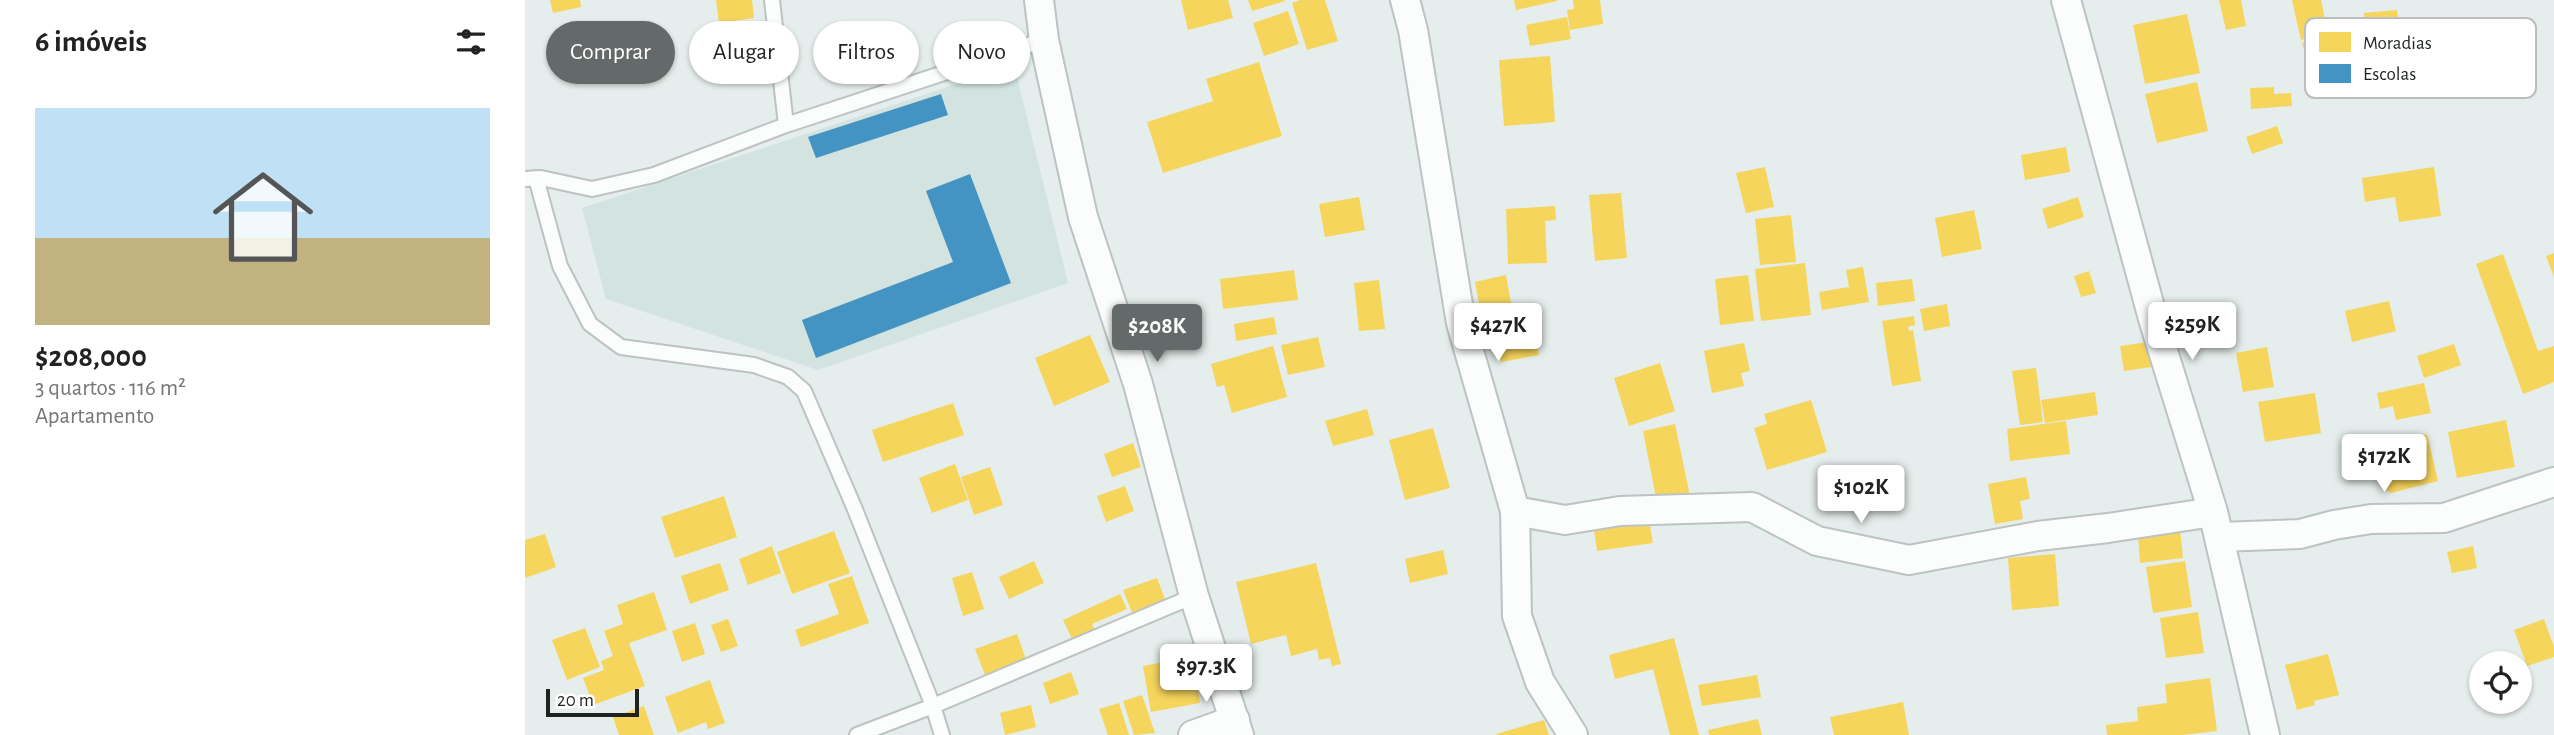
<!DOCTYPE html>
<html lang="pt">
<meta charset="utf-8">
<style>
body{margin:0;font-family:"Alegreya Sans",sans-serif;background:#f6f6f6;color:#222;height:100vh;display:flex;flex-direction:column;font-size:26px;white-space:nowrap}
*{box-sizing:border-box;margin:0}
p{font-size:23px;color:#767676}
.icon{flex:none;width:38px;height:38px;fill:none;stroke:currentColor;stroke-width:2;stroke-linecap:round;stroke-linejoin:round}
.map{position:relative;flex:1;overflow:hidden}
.drawer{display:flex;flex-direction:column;background:#fff;width:525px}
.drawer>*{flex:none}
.banner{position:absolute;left:21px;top:21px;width:665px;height:63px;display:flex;gap:14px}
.tools{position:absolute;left:1944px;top:651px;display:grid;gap:14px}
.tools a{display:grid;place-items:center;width:63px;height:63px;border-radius:50%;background:#fff;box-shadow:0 2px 5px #0004;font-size:35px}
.scale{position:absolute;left:21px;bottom:18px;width:93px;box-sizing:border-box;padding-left:7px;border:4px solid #1e2322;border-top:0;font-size:19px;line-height:24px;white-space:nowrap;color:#1e2322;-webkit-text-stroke:5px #fff;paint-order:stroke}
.price{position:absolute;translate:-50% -60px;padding:0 16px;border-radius:7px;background:#fff;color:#222;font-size:23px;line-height:46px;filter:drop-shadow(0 2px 4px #0008)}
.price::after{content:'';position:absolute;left:50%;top:42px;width:21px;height:16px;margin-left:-10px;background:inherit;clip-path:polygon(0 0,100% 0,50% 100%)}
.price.on{background:#646a69;color:#fff}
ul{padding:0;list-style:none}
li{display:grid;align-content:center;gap:14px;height:371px;padding:0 35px}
li span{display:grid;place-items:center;height:217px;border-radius:0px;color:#555}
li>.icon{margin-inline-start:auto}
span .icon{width:126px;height:126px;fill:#fffc;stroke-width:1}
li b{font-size:30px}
h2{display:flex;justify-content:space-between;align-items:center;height:84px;padding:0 35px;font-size:30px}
.chip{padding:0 24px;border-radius:32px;background:#fff;box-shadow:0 2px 5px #0004;font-size:24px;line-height:63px}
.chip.on{background:#646a69;color:#fff}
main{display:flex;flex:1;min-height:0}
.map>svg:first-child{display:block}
</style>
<main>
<section class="drawer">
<h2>6 imóveis<svg class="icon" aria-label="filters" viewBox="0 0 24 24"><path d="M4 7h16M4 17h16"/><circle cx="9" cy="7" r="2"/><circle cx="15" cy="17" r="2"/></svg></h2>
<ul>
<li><span style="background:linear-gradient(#bfe0f5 60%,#c2b280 0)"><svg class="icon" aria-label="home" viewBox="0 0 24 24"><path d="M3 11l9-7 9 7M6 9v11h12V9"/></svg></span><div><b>$208,000</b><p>3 quartos · 116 m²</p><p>Apartamento</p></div></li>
</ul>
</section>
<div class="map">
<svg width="2029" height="735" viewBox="0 0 2029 735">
<rect width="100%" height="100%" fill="#e5eeec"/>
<path fill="#d2e3e0" d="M489,65L543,283L293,370L81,299L57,208Z"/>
<path fill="#f6d55c" d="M25,0H55L56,7L28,13Z
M191,0H227L229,18L194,23Z
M656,0H703L708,18L663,30Z
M723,0H760V1L727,11Z
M775,0H800L813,41L782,50L767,3Z
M989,0H1032V1L991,10Z
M1048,0H1075L1078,24L1045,30L1042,10L1049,9Z
M1694,0H1716L1721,26L1701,30Z
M1767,0H1796L1803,33L1776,40Z
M1872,10L1877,56L1857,57L1854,29L1841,31L1839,13Z
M763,11L774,44L739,56L728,23Z
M1662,14L1675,73L1620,84L1608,25Z
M1042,17L1046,39L1005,46L1001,25Z
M86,21L98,57L47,75L34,39Z
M1800,37L1805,58L1783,64L1777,43Z
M1025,56L1030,122L979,126L974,60Z
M734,62L757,136L638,173L622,122L688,101L681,79Z
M1672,82L1683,131L1632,143L1620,94Z
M1749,87V94L1766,93L1767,106L1726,109L1725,88Z
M1752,126L1758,143L1727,154L1721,137Z
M1541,147L1545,172L1500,180L1496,155Z
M1240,167L1249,207L1221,213L1211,173Z
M1909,167L1916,216L1874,222L1870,197L1840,202L1837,178Z
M1096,193L1102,258L1070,261L1064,195Z
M834,197L840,230L800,237L794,204Z
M1553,197L1559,217L1523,229L1517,209Z
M1030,206L1031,220L1020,221L1022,263L983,264L981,209Z
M1449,210L1457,249L1417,257L1410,218Z
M1266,215L1271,262L1235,265L1230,219Z
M2029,253V277L2021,256Z
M1978,254L2013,351L2029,346V382L1998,394L1951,264Z
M1280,263L1286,315L1236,321L1230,269Z
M1338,267L1344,302L1297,310L1294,292L1324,287L1321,270Z
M769,270L773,300L698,309L695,279Z
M1564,271L1571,293L1556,297L1549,276Z
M981,275L986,303L955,309L950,282Z
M1223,275L1229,321L1195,325L1190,279Z
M1387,279L1390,301L1353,306L1351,283Z
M854,280L860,329L834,331L829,283Z
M1864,301L1871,331L1827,342L1820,311Z
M1422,304L1425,326L1399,331L1395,309Z
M1389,316L1390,325L1383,327L1384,331L1388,330L1396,381L1367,386L1357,321Z
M749,317L752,334L711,341L709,324Z
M1008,322L1014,355L976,362L969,330Z
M565,335L585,382L529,406L510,358Z
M793,337L800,367L763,375L756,345Z
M1630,341L1633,366L1599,371L1595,346Z
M1219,343L1225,371L1216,373L1219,386L1187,393L1179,351Z
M1929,344L1936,365L1899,378L1892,356Z
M748,346L762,397L707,413L699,385L692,387L686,364Z
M1742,347L1749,387L1718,392L1711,353Z
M1135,363L1150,411L1104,426L1089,378Z
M1511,368L1518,422L1495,425L1487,371Z
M1899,383L1906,413L1871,420L1868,406L1855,409L1852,393Z
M1570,392L1573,415L1520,423L1516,400Z
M1790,393L1796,433L1740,442L1733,402Z
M1286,400L1302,452L1242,470L1229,428L1242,424L1239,414Z
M428,403L439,435L358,462L347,430Z
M842,409L849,435L808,446L800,421Z
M1981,420L1990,467L1932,478L1923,432Z
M1541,421L1545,454L1485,461L1482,429Z
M1150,424L1165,496L1132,503L1118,431Z
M908,428L925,488L880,500L864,440Z
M1902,434L1913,481L1866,493L1857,488L1848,447Z
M608,443L616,467L587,477L579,454Z
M430,464L443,500L407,513L394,478Z
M465,467L478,505L449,515L436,477Z
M1501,477L1505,499L1495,501L1498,519L1470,524L1463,484Z
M600,486L609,511L581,522L572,496Z
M199,496L212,537L150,558L136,517Z
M1123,515L1128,543L1072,551L1068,523Z
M1655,529L1658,558L1615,563L1613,534Z
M309,531L325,573L267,594L252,552Z
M20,534L31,567L0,578V540Z
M247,546L256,573L223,585L214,559Z
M1948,546L1952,568L1927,573L1922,552Z
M918,550L923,574L885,583L880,559Z
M1530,554L1534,606L1487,610L1483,558Z
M509,561L519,583L484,599L474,577Z
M1660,561L1667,607L1628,613L1621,567Z
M195,563L204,590L165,604L156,576Z
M791,563L816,664L807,666L805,658L794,660L792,649L766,656L761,635L726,644L711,582Z
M447,572L459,609L438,616L427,578Z
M327,576L344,623L276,647L270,630L314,614L303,584Z
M632,578L641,602L608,615L598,590Z
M129,592L142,630L104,643L120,686L68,705L58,678L79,670L76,661L88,656L79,631L98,624L92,605Z
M595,594L602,609L567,624L571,633L549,643L538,620Z
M1673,612L1679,653L1641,658L1635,618Z
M203,619L213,646L196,652L186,625Z
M2019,619L2029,647V657L2002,666L1989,630Z
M170,623L180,654L157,662L147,631Z
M60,628L75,667L42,680L27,640Z
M492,634L503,665L462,680L450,649Z
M1149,638L1174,735H1145L1128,669L1090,679L1084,655Z
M1803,654L1814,695L1789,701L1790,705L1772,710L1760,665Z
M667,657L675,703L626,712L618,666Z
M546,672L554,694L525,704L518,683Z
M1232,675L1236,697L1177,706L1173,685Z
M1685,678L1692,731L1658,735H1582L1581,725L1613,721L1612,707L1642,703L1640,684Z
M185,680L200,723L183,729L181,722L153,733L140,697Z
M617,695L630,733L609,735L598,701Z
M1378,702L1384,735H1309L1305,717Z
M594,703L604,735H583L574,709Z
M506,705L511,727L480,735L475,713Z
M119,706L129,735H94L88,717Z
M1233,719L1237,735H1184L1183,730Z
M1019,720L1024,735H972L971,734Z"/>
<path fill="#4393c3" d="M416,94L423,115L291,158L283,137Z
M445,174L486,283L291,358L277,320L428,262L401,191Z"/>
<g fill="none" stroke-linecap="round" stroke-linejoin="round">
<defs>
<path id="lane" d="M247,0L261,125
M11,178L35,266L65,324L96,347L229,365L263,377L279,391L329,507L408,706L417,735
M0,179L16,178L67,189L129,175L261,125L519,40
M332,735L408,706L669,596"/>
<path id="street" d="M514,0L519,40L558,217L613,384L669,596L714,735
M880,0L888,30L936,323L990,511L992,616L1015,682L1048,735
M1541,0L1629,322L1688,512L1740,735
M990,511L1040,520L1095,511L1227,507L1292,541L1384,560L1513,536L1583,528L1688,512
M1694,537L1775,534L1809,525L1846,519L1919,518L2029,482
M668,735L710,720"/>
</defs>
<use href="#lane" stroke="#bcc3c2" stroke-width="18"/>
<use href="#street" stroke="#bcc3c2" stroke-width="32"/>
<use href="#lane" stroke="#fbfcfc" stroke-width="14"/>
<use href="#street" stroke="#fbfcfc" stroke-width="28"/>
</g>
<rect x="1780" y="18" width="231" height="80" rx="10" fill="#fff" stroke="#bcbdbd" stroke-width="2"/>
<rect x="1794" y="32" width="32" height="20" fill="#f6d55c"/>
<rect x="1794" y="64" width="32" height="19" fill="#4393c3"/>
<g font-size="19" fill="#1e2322">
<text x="1838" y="49">Moradias</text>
<text x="1838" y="80">Escolas</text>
</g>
</svg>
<div class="tools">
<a><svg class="icon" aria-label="locate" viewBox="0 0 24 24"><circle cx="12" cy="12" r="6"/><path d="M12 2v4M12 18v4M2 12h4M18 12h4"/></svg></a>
</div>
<div class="scale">20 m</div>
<b class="price" style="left:1667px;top:362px">$259K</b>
<b class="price" style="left:973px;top:363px">$427K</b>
<b class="price on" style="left:632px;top:364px">$208K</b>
<b class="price" style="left:1859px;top:494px">$172K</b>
<b class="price" style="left:1336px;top:525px">$102K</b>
<b class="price" style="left:681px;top:704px">$97.3K</b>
<div class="banner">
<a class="chip on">Comprar</a>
<a class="chip">Alugar</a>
<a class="chip">Filtros</a>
<a class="chip">Novo</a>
</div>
</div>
</main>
